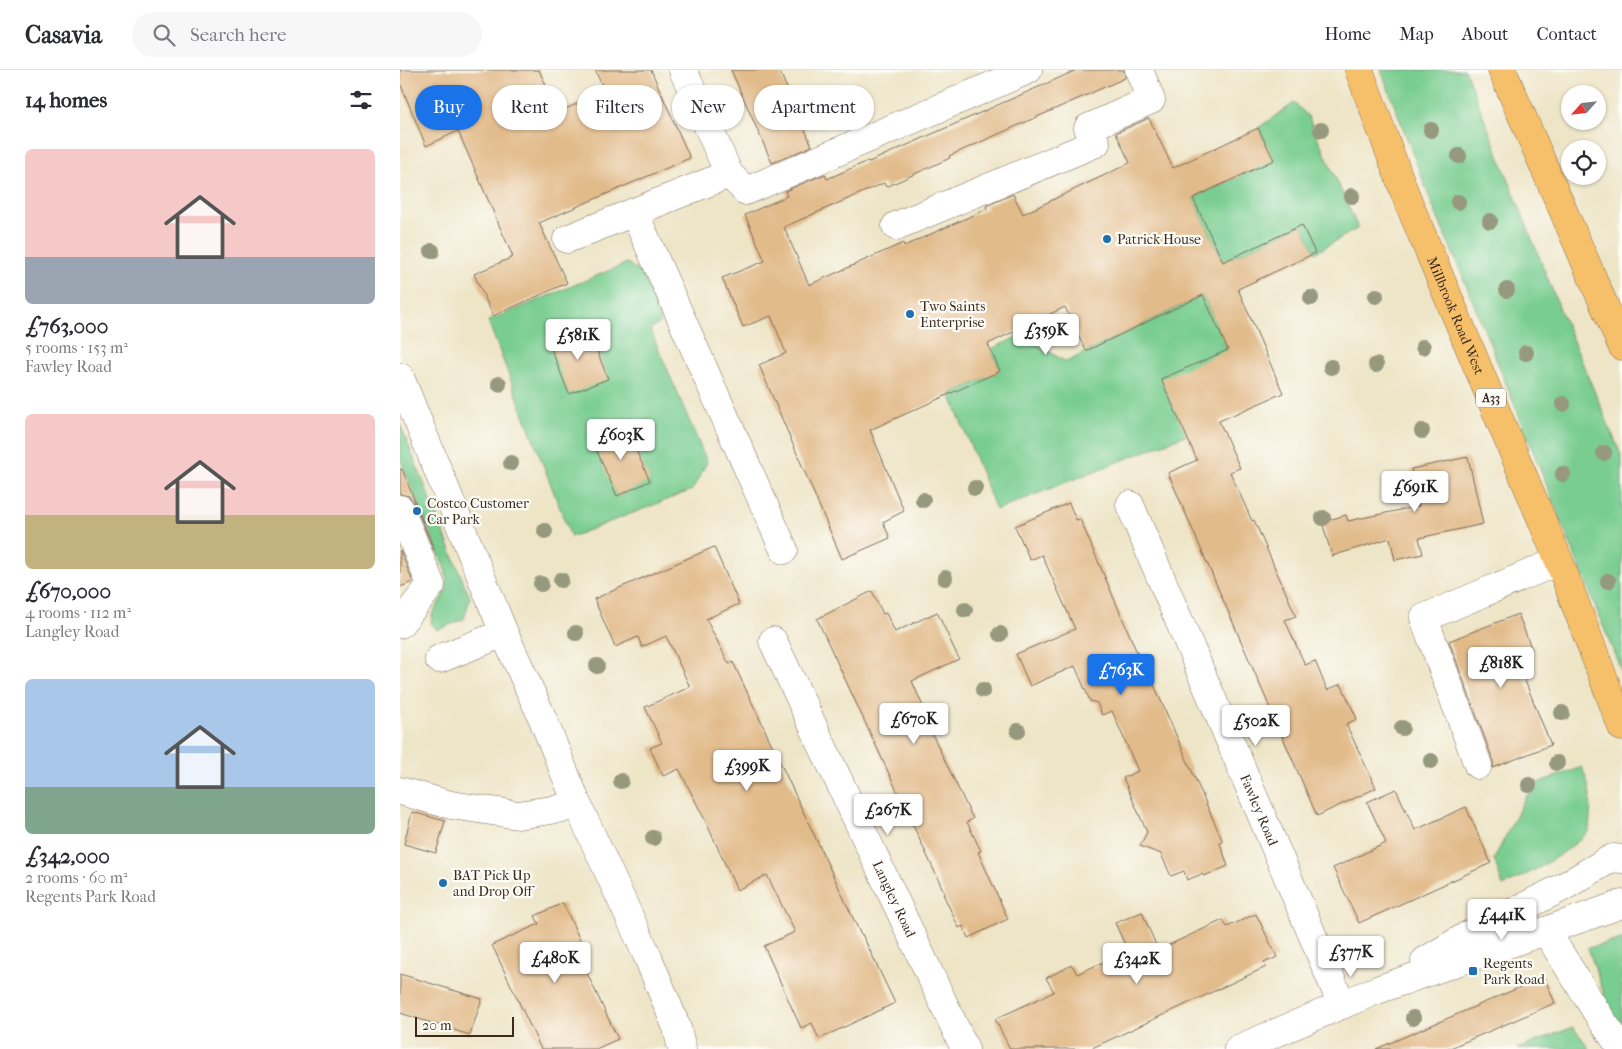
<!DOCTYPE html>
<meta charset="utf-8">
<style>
body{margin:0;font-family:"IM FELL French Canon",serif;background:#f7f7f7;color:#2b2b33;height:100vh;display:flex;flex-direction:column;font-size:19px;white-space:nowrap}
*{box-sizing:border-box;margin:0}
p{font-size:16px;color:#7c7c81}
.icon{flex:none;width:28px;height:28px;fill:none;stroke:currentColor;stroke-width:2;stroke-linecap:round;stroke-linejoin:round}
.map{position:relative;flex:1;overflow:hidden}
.drawer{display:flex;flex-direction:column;background:#fff;width:400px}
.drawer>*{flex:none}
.hud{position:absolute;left:15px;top:15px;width:475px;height:45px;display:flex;gap:10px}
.needle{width:32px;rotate:243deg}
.tools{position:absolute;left:1161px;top:15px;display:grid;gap:10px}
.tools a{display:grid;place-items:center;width:45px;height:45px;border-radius:50%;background:#fff;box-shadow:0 1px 4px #0004;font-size:25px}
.scale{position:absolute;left:15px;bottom:12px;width:99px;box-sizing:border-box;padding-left:5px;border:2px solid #3b2a1e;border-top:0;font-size:14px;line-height:18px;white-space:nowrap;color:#3b2a1e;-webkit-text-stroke:4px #fdfcf7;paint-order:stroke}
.price{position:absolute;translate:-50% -42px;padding:0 11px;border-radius:5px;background:#fff;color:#222;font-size:16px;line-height:32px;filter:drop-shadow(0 1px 2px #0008)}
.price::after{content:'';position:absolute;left:50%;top:30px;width:15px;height:11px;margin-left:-8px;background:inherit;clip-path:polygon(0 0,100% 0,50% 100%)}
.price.current{background:#1a73e8;color:#fff}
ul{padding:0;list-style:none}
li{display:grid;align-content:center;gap:10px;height:265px;padding:0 25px}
li span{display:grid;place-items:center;height:155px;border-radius:8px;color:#555}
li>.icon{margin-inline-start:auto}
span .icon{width:90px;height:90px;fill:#fffc;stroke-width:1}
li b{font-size:21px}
h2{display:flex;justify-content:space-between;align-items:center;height:60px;padding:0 25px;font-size:21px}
.pill{padding:0 18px;border-radius:22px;background:#fff;box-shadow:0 1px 4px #0004;font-size:18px;line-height:45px}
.pill.current{background:#1a73e8;color:#fff}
header{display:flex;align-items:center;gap:30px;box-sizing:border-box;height:70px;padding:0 25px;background:#fff;border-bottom:1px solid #e1e1e2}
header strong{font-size:24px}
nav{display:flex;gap:28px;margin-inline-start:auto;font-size:18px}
.search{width:350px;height:45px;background:#f7f7f7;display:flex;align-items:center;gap:12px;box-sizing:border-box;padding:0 18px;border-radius:28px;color:#7c7c81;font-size:19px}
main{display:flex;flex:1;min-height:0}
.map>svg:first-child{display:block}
</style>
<header>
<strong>Casavia</strong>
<div class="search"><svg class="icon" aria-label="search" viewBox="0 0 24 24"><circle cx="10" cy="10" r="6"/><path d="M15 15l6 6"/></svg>Search here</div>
<nav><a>Home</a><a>Map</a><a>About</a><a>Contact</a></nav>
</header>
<main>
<section class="drawer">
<h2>14 homes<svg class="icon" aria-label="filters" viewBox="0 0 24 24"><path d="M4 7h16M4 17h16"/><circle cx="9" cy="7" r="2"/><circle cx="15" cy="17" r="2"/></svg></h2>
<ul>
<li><span style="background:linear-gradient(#f6c9c9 70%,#9aa5b1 0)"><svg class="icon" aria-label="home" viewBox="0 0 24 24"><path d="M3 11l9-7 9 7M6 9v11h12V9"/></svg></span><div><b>£763,000</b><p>5 rooms · 153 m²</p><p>Fawley Road</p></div></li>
<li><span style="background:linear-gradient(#f6c9c9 65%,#c2b280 0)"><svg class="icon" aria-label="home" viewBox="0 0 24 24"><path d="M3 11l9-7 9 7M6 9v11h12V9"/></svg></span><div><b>£670,000</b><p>4 rooms · 112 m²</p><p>Langley Road</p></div></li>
<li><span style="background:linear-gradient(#a9c7e8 70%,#7fa58c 0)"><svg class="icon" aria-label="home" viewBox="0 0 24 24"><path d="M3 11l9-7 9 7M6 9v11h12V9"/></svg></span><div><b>£342,000</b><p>2 rooms · 60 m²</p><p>Regents Park Road</p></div></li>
</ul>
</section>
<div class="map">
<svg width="1222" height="979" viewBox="0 0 1222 979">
<rect width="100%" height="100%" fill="#fdfcf7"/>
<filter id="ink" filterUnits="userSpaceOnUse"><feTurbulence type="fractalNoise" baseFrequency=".02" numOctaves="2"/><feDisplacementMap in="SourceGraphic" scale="10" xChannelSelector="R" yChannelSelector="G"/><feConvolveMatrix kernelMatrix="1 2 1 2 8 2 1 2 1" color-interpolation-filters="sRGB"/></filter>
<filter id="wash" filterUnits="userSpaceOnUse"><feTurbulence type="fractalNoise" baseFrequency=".0096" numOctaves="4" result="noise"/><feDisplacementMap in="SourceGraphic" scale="20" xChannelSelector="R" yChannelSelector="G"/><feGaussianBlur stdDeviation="1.12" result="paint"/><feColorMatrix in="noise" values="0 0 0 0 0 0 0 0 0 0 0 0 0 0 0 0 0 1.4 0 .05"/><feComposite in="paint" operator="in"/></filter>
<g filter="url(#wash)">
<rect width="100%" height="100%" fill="#eee5c7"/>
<path fill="#79cd91" stroke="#5a7c58" d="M981,0H1065L1163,247L1222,387V603L1070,224L1032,134Z
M894,33L908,46L958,158L915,183L902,155L823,192L793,128L873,90L858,58Z
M227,193L243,204L261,253L250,259L307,392L292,420L171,467L88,251Z
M803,225L828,280L786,365L596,440L550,324L600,301L591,279L622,265L666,292Z
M0,354L70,528L64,549L37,560L31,553L32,545L47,519L46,502L0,388Z
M1182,697C1193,724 1191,734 1189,761C1164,786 1134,801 1103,816L1094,789L1125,728L1137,713Z
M1222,869V961L1213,950L1188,878Z
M1173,957L1190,979H1117Z"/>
<g id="blocks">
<path fill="#e2bb8b" d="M0,0H139L158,42L205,22L195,0H251L290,88L139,153L167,213L93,246L74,204L113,187L58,61L26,76L0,13Z
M331,0H379L412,76L372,93Z
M677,0H724L725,8L549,86L550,88L486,117L484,113L384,157L409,215L503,173L504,176L587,139L586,136L613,124L623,144L730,93L716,63L749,48L773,98L858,58L874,90L793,128L823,192L902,155L915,183L838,219L883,323L819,351L840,398L830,402L852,451L854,450L896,546L885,550L905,595L915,591L927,620L941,614L957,649L946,654L976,718L917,746L768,403L797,390L761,309L828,280L803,225L686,281L665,237L588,274L600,301L470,360L504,441L483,452L490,468L442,489L359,295L386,283L371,246L343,257L322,208L365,191L345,145L387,126L385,121L425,104L427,109L468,91L469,92Z
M188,258L208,309L169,324L149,273Z
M225,356L250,411L217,426L192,370Z
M1068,387L1083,454L1019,468L1023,484L995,490L990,468L932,486L922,452L946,445L948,451L1019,436L1011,399Z
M0,399H2L34,480L14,433L9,426L0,424Z
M669,433L676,450L680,449L742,594L744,592L823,772L820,773L828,796L804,806L802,804L787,810L784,801L771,806L761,784L740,776L747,762L723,708L738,701L712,641L702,645L697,633L690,631L675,596L630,616L616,584L675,559L642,485L630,490L615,456Z
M314,477L339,534L306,549L329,594L333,592L461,865L462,864L495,933L419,969L412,953L401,958L364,876L395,862L367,805L337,820L305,750L279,699L263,706L250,678L262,673L245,637L290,617L266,566L242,577L238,567L215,577L194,529Z
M0,480L13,512L0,517Z
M472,521L483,544L486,543L495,562L537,542L559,589L512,611L525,641L522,643L573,749L567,752L581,781L578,782L608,849L568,868L563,856L559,858L543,824H545L417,549Z
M1118,544L1132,580L1115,586L1151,675L1093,698V690L1049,571Z
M996,719L1015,760L1066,737L1091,793L959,853L933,798L986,773L967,732Z
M12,742L45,751L36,783L4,774Z
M163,833L184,879L177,882L218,969L196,979H141L92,875L139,854L135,846Z
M742,842L758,880L823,850L827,857L856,844L877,887L864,893L866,897L690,979H610L595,949L654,922L646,908L672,895L677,904L728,881L715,853Z
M0,904L82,929L70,965L0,943Z
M1144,907L1155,933L1048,979H976Z"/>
</g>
</g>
<g filter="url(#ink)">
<use href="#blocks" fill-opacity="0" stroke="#7a6b59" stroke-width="1"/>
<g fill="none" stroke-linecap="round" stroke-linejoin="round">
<defs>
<g id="minor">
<path d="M283,0L329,104"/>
<path d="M234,142L384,480"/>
<path d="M496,156L696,73L688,58L751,30L739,0"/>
<path d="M167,169L329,104L346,121L628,0"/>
<path d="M0,307L104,563L142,647L178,736L247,885L277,958L282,979"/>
<path id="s1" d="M730,435L942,935"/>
<path d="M0,439L31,515L0,554"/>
<path id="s2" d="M373,571L565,979"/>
<path d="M39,589L104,563"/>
<path d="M1078,695L1024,548L1159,491"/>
<path d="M0,721L51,735L118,745L178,736"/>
<path d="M1146,861L1201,949L1222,979"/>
<path d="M1025,891L1070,864L1163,817L1207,791L1213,788L1222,789"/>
<path d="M838,979L977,920L1222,834"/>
</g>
<g id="highway">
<path id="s3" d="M959,0L1007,129L1159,491L1222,657"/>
<path d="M1102,0L1222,276"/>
</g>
</defs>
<use href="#minor" stroke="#7a6b59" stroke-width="29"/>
<use href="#highway" stroke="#7a6b59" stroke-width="29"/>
<use href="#minor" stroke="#fff" stroke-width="28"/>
<use href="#highway" stroke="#f6c06b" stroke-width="28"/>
</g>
<g fill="#96997d">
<circle cx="921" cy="60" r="8"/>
<circle cx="1031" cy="60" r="8"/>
<circle cx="1059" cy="86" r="8"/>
<circle cx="952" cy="126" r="8"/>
<circle cx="1058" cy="132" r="8"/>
<circle cx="1090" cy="151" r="8"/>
<circle cx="32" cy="181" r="8"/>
<circle cx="1107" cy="220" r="8"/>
<circle cx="976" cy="226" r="8"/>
<circle cx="911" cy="228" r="8"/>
<circle cx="1023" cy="277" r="8"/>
<circle cx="1126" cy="283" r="8"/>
<circle cx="976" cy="295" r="8"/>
<circle cx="931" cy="297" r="8"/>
<circle cx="99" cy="314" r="8"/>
<circle cx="1163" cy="334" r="8"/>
<circle cx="1022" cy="361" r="8"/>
<circle cx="1204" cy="383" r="8"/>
<circle cx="111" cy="393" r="8"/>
<circle cx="1163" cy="404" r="8"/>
<circle cx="575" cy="418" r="8"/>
<circle cx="523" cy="430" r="8"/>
<circle cx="923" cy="448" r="8"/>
<circle cx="145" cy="461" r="8"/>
<circle cx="545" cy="508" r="8"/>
<circle cx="161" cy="510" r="8"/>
<circle cx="1208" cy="511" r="8"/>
<circle cx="141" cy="514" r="8"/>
<circle cx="565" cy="540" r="8"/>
<circle cx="176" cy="563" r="8"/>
<circle cx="600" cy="564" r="8"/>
<circle cx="197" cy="596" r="8"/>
<circle cx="583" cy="620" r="8"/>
<circle cx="1162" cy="643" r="8"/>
<circle cx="1002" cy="658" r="8"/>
<circle cx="618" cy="661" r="8"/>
<circle cx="1031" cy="691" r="8"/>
<circle cx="1157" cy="693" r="8"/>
<circle cx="221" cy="711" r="8"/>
<circle cx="1129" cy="715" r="8"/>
<circle cx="253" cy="768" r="8"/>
<circle cx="1013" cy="948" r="8"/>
</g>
</g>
<g fill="#1f6fb2" stroke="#fdfcf7" stroke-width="2">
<circle cx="707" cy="169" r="5"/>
<circle cx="510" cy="244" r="5"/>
<circle cx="17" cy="441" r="5"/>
<circle cx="43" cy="813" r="5"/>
<rect x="1068" y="896" width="10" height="10" rx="2.5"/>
</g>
<g text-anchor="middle" stroke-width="4.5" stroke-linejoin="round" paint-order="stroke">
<rect fill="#fdfcf7" stroke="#75695f" stroke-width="1" x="1076" y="318.5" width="30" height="19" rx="4"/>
<g font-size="12" font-weight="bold" fill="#3b2a1e">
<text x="1091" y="332">A33</text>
</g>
<g font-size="14" fill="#3b2a1e" stroke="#fdfcf7" text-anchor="start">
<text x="717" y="174">Patrick House</text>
<text x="520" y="241">Two Saints<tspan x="520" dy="16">Enterprise</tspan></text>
<text x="27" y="438">Costco Customer<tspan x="27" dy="16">Car Park</tspan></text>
<text x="53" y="810">BAT Pick Up<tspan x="53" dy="16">and Drop Off</tspan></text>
<text x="1083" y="898">Regents<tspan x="1083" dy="16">Park Road</tspan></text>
</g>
<g font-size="14" fill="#3b2a1e" stroke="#fdfcf7">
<text dy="5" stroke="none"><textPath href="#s3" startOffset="264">Millbrook Road West</textPath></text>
<text dy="5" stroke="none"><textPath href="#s1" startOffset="331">Fawley Road</textPath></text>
<text dy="5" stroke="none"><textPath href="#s2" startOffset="285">Langley Road</textPath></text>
</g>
</g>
</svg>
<div class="tools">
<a><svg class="needle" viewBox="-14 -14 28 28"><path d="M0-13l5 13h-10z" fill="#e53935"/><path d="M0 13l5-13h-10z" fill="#7c7c81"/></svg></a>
<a><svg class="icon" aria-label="locate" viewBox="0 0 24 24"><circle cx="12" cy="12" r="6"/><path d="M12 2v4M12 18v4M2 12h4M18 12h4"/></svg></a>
</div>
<div class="scale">20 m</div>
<b class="price" style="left:646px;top:286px">£359K</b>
<b class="price" style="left:178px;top:291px">£581K</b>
<b class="price" style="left:221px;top:391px">£603K</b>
<b class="price" style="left:1015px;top:443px">£691K</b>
<b class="price" style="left:1101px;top:619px">£818K</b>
<b class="price current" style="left:721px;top:626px">£763K</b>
<b class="price" style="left:514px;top:675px">£670K</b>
<b class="price" style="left:856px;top:677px">£502K</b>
<b class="price" style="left:347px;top:722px">£399K</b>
<b class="price" style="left:488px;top:766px">£267K</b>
<b class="price" style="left:1102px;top:871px">£441K</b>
<b class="price" style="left:951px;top:908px">£377K</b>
<b class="price" style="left:155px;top:914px">£480K</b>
<b class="price" style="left:737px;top:915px">£342K</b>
<div class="hud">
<a class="pill current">Buy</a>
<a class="pill">Rent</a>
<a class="pill">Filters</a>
<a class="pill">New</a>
<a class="pill">Apartment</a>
</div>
</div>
</main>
